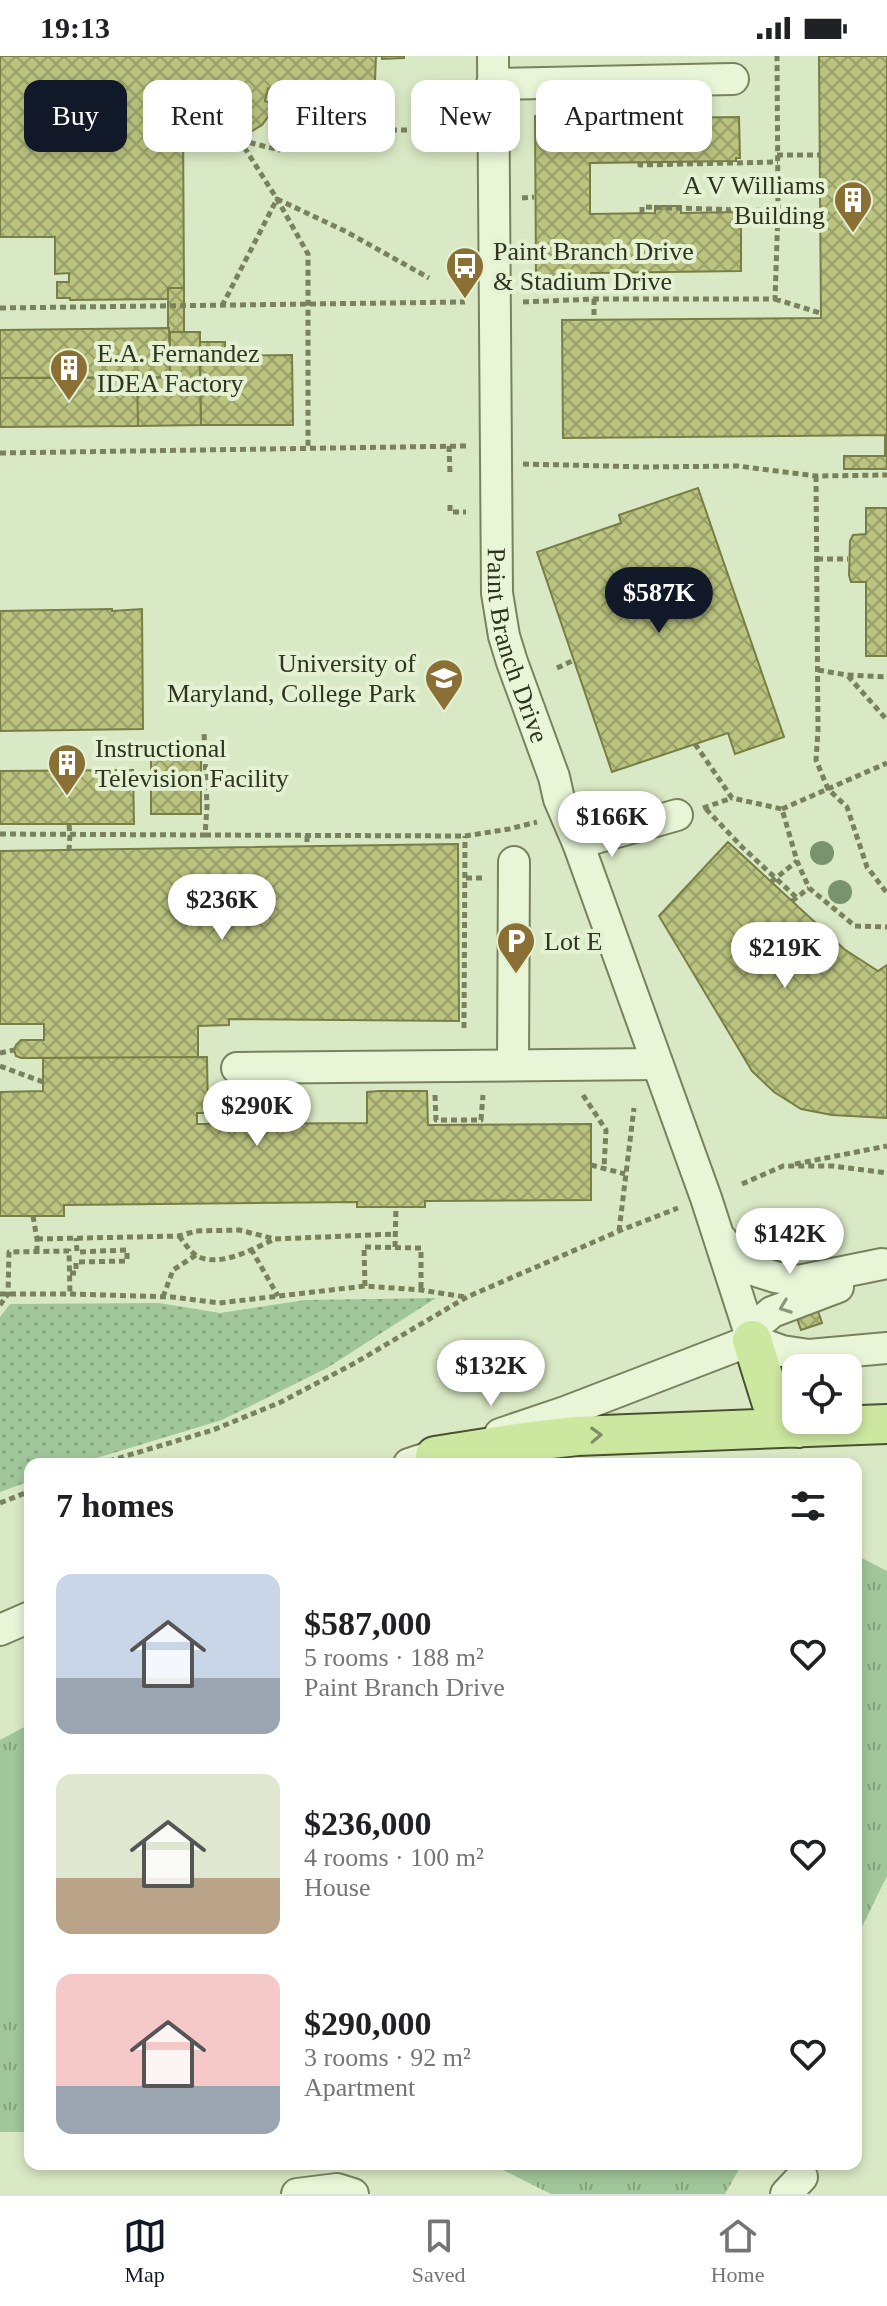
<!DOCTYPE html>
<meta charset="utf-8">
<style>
body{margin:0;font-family:"Times New Roman",serif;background:#f2f2f2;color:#202124;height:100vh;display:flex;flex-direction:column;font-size:30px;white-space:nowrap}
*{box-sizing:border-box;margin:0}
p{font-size:26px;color:#757577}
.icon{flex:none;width:44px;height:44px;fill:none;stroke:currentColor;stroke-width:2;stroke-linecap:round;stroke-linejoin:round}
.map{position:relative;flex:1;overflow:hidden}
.panel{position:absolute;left:24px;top:1402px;width:838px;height:712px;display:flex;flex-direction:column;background:#fff;border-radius:16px;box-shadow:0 4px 12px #0003}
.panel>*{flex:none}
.guide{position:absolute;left:24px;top:24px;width:840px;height:72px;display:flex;gap:16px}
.tools{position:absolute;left:782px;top:1298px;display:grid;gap:16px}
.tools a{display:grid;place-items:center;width:80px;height:80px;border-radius:16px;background:#fff;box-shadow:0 4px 12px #0003;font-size:40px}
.price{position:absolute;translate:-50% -68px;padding:0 18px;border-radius:28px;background:#fff;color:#222;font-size:26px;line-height:52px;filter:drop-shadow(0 2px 4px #0008)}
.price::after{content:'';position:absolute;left:50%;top:48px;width:24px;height:18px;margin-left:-12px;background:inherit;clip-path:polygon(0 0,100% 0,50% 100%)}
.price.on{background:#111827;color:#fff}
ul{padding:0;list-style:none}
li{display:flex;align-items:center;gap:24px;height:200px;padding:0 32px}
li span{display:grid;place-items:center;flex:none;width:224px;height:160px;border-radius:16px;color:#555}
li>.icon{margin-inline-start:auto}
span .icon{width:96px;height:96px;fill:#fffc;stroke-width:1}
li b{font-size:34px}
h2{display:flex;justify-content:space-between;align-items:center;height:96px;padding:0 32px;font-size:34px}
.tag{padding:0 28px;border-radius:16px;background:#fff;box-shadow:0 4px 12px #0003;font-size:28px;line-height:72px}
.tag.on{background:#111827;color:#fff}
.status{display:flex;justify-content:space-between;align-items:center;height:56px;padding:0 40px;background:#fff;direction:ltr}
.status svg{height:22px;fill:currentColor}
.menu{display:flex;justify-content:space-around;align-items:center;height:112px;border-top:2px solid #e0e0e0;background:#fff;font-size:22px;color:#757577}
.menu a{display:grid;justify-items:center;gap:4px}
.menu .on{color:#111827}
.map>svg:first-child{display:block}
</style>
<div class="status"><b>19:13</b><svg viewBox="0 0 49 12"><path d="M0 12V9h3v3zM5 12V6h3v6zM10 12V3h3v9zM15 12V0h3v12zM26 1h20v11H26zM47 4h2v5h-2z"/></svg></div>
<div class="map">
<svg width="887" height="2138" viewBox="0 0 887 2138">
<defs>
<pattern id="grass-dots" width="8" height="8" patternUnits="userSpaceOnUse" patternTransform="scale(2)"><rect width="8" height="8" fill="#a1c69a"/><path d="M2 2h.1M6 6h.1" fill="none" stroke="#84a17d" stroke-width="1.8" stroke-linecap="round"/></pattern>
<pattern id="park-tufts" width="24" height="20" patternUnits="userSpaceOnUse" patternTransform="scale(2)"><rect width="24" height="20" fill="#a1c69a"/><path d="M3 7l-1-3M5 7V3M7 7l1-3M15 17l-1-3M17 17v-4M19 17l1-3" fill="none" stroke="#84a17d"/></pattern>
<pattern id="building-cross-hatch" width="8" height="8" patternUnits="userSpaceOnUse" patternTransform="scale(2)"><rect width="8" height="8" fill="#bac37f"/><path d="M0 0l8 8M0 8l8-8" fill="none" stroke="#989f67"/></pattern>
</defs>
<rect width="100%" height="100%" fill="#dae9c5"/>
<path fill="url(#grass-dots)" d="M436,1242L327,1312L222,1364L77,1408H30V1425L0,1436V1261L10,1248L159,1247L220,1257L305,1244Z"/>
<path fill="url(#park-tufts)" d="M856,1499L887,1515V1820L856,1883Z
M30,1668V2076H0V1684Z
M491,2108H742L725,2138H551Z"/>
<path fill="#a1c69a" d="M30,1699V1957L0,1942V1719Z"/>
<path fill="url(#building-cross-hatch)" stroke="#787e45" stroke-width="2" d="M0,0H404V2L382,3V0H376L374,49L282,50V34L268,32L265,45L274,49L273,54L262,69L239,83H215L196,76L183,66L184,232H168V243L70,244V242H57V226H69V217L55,218V181H0Z
M819,0H887V379L563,382L562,264L821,262Z
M590,59V63L739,61L740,102H736V105L590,107V158L655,157V150H681V157L741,156V215L591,217V220H536L535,60Z
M168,232H184V276H170L168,272Z
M169,272L170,321L0,322V274Z
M170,276H200V330L184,321H170Z
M200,286H225V300L292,299L293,369H201Z
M184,321L200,330L201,369L138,370L137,322Z
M0,322H137L138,370L0,371Z
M885,379H887V413H844V400H885Z
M698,432L784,681L735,698L728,677L612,716L537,496L621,467L619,459Z
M866,452H887V600H866V526H851L849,519L850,485L853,479L866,478Z
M112,553V555L142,553L143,673L0,675V555Z
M201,699V758H151V700Z
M133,714L134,768H0V715Z
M728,786L844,893L878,915L887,909V1062L832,1059L801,1053L774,1036L752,1015L659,860Z
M458,788L459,965L229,963V969L198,970V1001L21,1002L16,1000L14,994L16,989L21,984H44V968H0V795Z
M207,1001L208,1057H197V1068L367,1067V1036L379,1035H427L428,1069L591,1068V1144L425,1145V1151H357V1146L64,1149V1160H0V1036L43,1035V1002Z
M816,1249L822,1267L801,1274L795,1257Z"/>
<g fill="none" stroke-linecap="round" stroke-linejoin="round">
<defs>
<g id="minor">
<path id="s1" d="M493,0L497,537L504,580L512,606L554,721L559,743L578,787L706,1142L752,1284"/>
<path d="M492,28L733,23"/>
<path d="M578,787L677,759"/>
<path d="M513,1009L514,806"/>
<path d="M237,1012L657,1008"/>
<path d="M723,1185L735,1200L750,1213L775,1221L798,1225L882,1208"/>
<path d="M752,1284L759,1267L772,1256L838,1231"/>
<path d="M500,1378L565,1356L752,1284L782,1295L809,1299L887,1292"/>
<path d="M409,1408L455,1393"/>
<path d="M0,1574L30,1561"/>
<path d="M297,2138L337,2133L353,2138"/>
<path d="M786,2138L802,2121"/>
</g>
<path id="major" d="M752,1284L771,1345L779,1359L798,1372
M435,1400L524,1386L577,1380L887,1368"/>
</defs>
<use href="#minor" stroke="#79825d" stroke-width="34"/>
<use href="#major" stroke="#4a5031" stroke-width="42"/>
<path stroke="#79825d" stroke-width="5" stroke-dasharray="6 4" stroke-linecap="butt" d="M239,83L277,143L308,198V393
M240,84L279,94L301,74H428
M777,99H819
M640,106V109L778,106
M522,142L534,141
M642,157V151L778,155
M594,243V264
M775,243L820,257
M523,246L594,243H775L778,155L777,0
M222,250L277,143L345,175L429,222
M0,252L465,246
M449,390L450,418
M0,397L467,390
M523,408L647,411L738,410L816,420L887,419
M816,420L818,675L816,704L828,733L847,751L867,811L887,837
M450,449V456H466
M817,503H848
M557,612L574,604
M818,614L847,619L887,621
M848,620L887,664
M695,688L732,742L782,753L797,805L809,832L855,870L887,871
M703,752L732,742
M706,753L742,791L797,842
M782,753L887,707
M69,769L70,778L69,794
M0,778L205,779L207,751L204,676
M205,779L465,780L509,773L537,766
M307,780V790
M466,822H484
M771,826L797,805
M792,845L809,832
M464,972L465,780
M0,997L14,994
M0,1010L43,1026
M435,1039L436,1064H481L483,1039
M583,1039L606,1074L604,1112
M795,1108L887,1090
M591,1109L625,1118
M742,1128L783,1110H832L887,1117
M33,1160L37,1183V1196
M619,1175L634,1052
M179,1180C184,1186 190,1196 197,1200C220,1212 252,1193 273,1184
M37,1183L179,1180L196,1175L239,1174L275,1183L395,1178
M395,1191L396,1151
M251,1193L278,1240
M70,1217H76V1206L127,1205V1194L77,1196L76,1182
M365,1230L364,1191L421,1192V1234
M0,1238H70L172,1241L219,1247L365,1230L421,1234L465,1241
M163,1241L173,1214L196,1199
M0,1249L8,1238L9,1196L69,1195L70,1238
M99,1408L213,1374L281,1346L353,1308L467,1241L619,1175L678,1152
M0,1447L30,1435"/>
<use href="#minor" stroke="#e8f5d7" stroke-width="30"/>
<use href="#major" stroke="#cce8a0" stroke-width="38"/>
</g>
<g fill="#79936f">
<circle cx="822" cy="797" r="12"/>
<circle cx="840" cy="836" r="12"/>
</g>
<defs><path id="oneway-chevron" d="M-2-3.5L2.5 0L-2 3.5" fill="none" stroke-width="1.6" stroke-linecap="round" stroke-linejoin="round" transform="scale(2)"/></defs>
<use stroke="#8c947b" href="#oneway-chevron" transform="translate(785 1251) rotate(159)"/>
<use stroke="#7e8e60" href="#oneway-chevron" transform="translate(596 1379) rotate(-2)"/>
<defs>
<symbol id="building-pin" viewBox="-11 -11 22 30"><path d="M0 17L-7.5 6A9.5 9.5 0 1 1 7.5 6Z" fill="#8a7034" stroke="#e5f1d3"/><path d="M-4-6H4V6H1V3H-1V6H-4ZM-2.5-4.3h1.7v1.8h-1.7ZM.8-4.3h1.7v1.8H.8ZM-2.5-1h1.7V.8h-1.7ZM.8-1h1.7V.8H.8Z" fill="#fff"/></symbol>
<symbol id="bus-pin" viewBox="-11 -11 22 30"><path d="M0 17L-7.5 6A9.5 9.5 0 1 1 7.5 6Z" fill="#8a7034" stroke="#e5f1d3"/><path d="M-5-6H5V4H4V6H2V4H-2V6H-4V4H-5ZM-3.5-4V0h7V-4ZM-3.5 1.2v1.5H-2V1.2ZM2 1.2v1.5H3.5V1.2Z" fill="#fff"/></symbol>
<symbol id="university-pin" viewBox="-11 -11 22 30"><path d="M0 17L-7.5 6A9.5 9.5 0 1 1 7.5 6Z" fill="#8a7034" stroke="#e5f1d3"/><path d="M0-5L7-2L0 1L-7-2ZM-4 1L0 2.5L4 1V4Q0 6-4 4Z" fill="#fff"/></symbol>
<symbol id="parking-pin" viewBox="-11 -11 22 30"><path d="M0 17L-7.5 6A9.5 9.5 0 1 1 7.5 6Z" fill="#8a7034" stroke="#e5f1d3"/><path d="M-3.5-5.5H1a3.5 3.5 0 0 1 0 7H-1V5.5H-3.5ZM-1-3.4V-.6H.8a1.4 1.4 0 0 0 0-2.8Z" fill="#fff"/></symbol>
</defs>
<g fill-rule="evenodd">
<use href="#building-pin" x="831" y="122" width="44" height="60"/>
<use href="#bus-pin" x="443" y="188" width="44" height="60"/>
<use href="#building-pin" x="47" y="290" width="44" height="60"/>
<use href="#university-pin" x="422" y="600" width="44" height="60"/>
<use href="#building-pin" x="45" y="685" width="44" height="60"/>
<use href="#parking-pin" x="494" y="863" width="44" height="60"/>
</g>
<g text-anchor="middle" stroke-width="8" stroke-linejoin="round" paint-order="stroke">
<g font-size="26" fill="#2f331f" stroke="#e5f1d3" text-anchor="start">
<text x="825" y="138" text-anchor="end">A V Williams<tspan x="825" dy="30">Building</tspan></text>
<text x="493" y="204">Paint Branch Drive<tspan x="493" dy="30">&amp; Stadium Drive</tspan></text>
<text x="97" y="306">E.A. Fernandez<tspan x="97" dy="30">IDEA Factory</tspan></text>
<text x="416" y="616" text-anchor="end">University of<tspan x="416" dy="30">Maryland, College Park</tspan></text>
<text x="95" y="701">Instructional<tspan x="95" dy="30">Television Facility</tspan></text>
<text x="544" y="894">Lot E</text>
</g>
<g font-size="26" fill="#2f331f" stroke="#e5f1d3">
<text dy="9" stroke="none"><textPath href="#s1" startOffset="592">Paint Branch Drive</textPath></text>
</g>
</g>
</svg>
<div class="tools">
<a><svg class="icon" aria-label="locate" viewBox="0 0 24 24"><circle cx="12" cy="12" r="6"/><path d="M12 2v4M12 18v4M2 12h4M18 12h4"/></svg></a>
</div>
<b class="price on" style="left:659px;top:579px">$587K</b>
<b class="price" style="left:612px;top:803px">$166K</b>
<b class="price" style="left:222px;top:886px">$236K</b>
<b class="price" style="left:785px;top:934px">$219K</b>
<b class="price" style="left:257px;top:1092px">$290K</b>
<b class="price" style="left:790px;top:1220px">$142K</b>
<b class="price" style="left:491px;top:1352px">$132K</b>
<div class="guide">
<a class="tag on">Buy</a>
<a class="tag">Rent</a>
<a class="tag">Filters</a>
<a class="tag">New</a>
<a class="tag">Apartment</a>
</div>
<section class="panel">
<h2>7 homes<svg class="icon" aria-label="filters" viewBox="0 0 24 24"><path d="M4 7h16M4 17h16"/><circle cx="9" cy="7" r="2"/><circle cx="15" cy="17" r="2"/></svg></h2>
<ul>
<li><span style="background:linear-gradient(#c9d6e8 65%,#9aa5b1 0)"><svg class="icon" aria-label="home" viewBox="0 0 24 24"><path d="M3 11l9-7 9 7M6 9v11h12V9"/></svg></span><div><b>$587,000</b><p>5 rooms · 188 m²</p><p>Paint Branch Drive</p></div><svg class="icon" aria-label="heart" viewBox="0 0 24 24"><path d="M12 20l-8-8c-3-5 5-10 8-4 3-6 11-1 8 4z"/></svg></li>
<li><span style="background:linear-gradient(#dfe7d0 65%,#b9a48a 0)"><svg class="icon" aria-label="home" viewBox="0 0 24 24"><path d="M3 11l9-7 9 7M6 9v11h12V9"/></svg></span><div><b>$236,000</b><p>4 rooms · 100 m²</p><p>House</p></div><svg class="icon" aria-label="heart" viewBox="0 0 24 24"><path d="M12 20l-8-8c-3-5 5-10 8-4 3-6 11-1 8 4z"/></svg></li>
<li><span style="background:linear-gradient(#f6c9c9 70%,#9aa5b1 0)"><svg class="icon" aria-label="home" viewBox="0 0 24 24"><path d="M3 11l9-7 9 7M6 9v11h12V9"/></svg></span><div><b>$290,000</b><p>3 rooms · 92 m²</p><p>Apartment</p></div><svg class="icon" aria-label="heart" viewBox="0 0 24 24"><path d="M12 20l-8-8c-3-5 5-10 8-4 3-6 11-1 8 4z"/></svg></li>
</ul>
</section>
</div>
<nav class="menu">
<a class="on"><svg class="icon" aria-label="map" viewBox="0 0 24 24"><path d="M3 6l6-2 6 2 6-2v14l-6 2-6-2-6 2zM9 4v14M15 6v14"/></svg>Map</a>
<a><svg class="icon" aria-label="saved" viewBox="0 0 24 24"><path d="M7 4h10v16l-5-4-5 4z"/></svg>Saved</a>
<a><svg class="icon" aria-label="home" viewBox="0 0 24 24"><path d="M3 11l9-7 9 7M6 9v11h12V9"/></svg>Home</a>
</nav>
